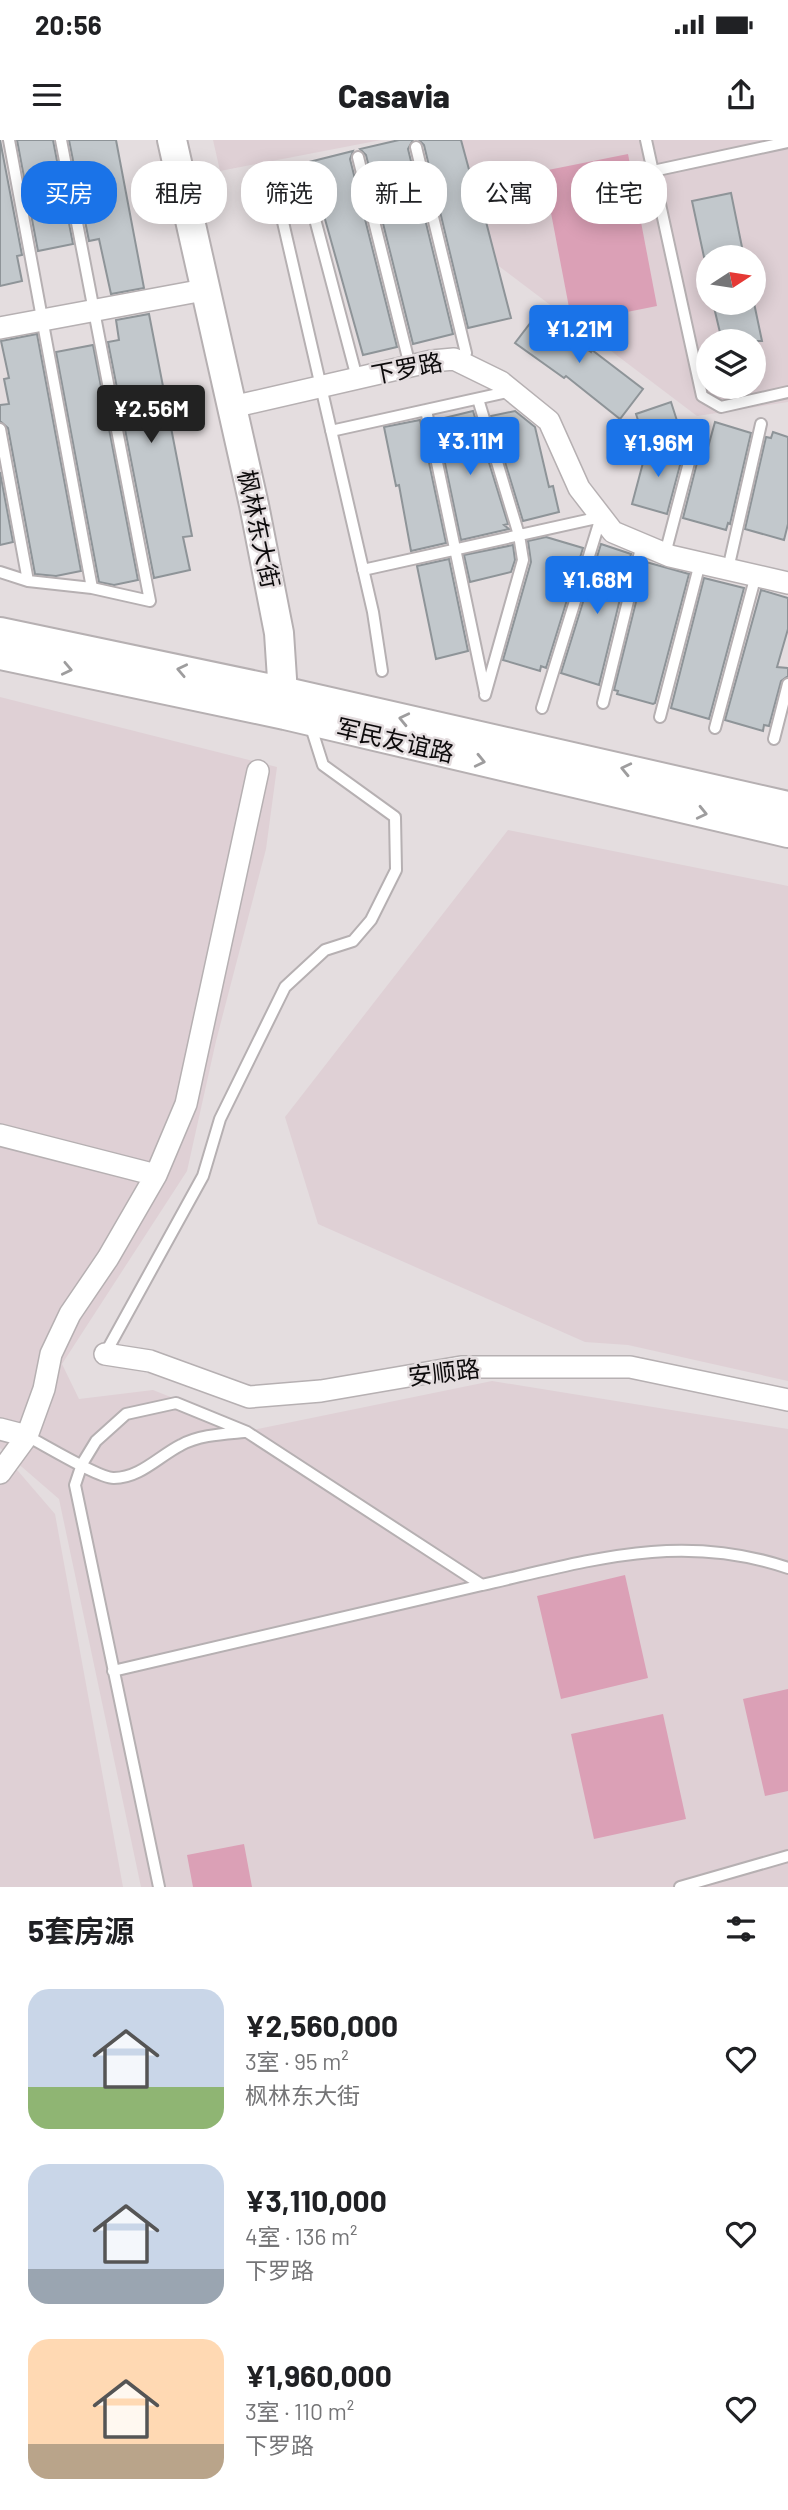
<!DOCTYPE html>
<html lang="zh">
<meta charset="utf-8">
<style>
body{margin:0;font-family:Barlow,"Noto Sans SC",sans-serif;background:#f6f6f6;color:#202124;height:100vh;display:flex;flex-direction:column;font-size:26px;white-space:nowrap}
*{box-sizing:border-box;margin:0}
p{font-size:23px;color:#757577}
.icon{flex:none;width:38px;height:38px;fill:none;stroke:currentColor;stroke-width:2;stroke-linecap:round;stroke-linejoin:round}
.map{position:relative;height:1747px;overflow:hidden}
.side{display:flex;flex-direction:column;background:#fff;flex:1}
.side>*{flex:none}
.guide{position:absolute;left:21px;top:21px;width:747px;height:63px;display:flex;gap:14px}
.needle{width:46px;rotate:78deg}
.tools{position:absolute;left:696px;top:105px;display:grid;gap:14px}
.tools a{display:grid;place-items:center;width:70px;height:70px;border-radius:50%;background:#fff;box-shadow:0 4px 18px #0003;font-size:35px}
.price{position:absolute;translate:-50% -60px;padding:0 16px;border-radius:7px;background:#1a73e8;color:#fff;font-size:23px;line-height:46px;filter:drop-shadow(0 2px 4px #0008)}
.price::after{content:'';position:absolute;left:50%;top:42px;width:21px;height:16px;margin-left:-10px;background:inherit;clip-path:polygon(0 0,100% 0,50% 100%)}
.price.active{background:#222;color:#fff}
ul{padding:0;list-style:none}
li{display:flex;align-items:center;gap:21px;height:175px;padding:0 28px}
li span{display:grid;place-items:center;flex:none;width:196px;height:140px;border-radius:21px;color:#555}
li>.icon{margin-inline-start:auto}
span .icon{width:84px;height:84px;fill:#fffc;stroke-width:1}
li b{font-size:30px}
h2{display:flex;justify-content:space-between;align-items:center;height:84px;padding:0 28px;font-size:30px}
.pill{padding:0 24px;border-radius:28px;background:#fff;box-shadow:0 4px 18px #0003;font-size:24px;line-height:63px}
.pill.active{background:#1a73e8;color:#fff}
.status{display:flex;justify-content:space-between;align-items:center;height:49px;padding:0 35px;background:#fff;direction:ltr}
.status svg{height:19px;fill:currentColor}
header{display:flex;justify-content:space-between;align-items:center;height:91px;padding:0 28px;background:#fff;font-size:32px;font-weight:800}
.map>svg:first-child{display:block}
</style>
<div class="status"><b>20:56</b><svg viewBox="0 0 49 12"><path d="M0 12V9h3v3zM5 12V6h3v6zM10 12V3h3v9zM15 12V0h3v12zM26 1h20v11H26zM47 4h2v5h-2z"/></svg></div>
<header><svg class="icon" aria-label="menu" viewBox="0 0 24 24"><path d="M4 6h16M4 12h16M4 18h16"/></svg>Casavia<svg class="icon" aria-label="share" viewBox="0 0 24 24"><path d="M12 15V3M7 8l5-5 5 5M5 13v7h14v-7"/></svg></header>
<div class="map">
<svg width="788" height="1747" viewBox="0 0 788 1747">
<rect width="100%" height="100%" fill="#e4dddf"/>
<path fill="#dfd0d5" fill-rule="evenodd" d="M213,0H381L220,31Z
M459,0H788V262L697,276L492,121ZM709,117H754V163H709ZM709,201H754V247H709Z
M0,557L277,627L266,709L216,901L187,1031L62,1224L79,1259L153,1250L253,1290L492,1241L788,1289V1747H141L59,1359L0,1308Z
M508,690L788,746V1241L628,1205L585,1202L318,1084L285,977Z
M6,1317L55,1374L123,1747H0V1325Z"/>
<path fill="#dba0b6" d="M628,14L657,166L572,183L543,31Z
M625,1435L648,1538L561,1559L537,1456Z
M788,1549V1651L765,1656L743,1559Z
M663,1574L686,1679L594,1699L571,1594Z
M244,1704L252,1747H193L187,1715Z"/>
<path fill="#c2c8cc" stroke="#8e9498" stroke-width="2" d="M0,0L22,115L17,116L22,141L0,146Z
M17,0H53L73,104L38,111Z
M69,0H116L144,148L111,154L99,99L89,101Z
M399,0H413L408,9L453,194L413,204L366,15L360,9Z
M419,0H461L474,48L477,47L511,178L468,188L424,5Z
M353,11L350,19L397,207L363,215L309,22Z
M731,53L744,117H704L692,61Z
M713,163H754L762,201H722Z
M538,173L591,212L592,210L643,249L620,279L566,236L564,238L515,203Z
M149,174L192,396L183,397L190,430L154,438L108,202L119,200L116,180Z
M37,194L81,431L56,436L35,434L8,288L0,281V265L9,264L4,239L9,238L1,201Z
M93,205L138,440L114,445L99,442L56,212Z
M671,262L679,287L644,299L636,274Z
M473,271L508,384L504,385L509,389L461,400L436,280Z
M515,271L535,287L549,347L553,346L559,372L523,381L491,276Z
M420,280L446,403L411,411L399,345L396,346L384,287Z
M715,282L751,293L730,384L728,383L726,390L683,378L698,319L705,318Z
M773,292L788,297V384L784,400L745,389L766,297L771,298Z
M648,304L683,314L667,374L632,364Z
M0,332L13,402L0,405Z
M546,397L583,408L546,528L541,526L540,531L503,520L531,422L528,401Z
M601,404L631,414L599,545L561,533Z
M513,405L515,420L511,432L470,442L464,415Z
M449,419L468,511L436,519L417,426Z
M646,422L689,434L655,563L653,564L617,554L618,551L614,550Z
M704,438L744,448L709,579L671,568Z
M761,450L788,458V489L777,527L788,528V536L781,541L769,586L764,585L763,591L725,580Z"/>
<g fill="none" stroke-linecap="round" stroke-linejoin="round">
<defs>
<path id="lane" d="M9,0L92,448
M646,0L702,256L721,267L788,252
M416,7L466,213L454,219
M358,17L410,226
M302,30L357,238
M653,31L788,2
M277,56L373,472L382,531
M478,259L519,395L523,420L485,555
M426,270L485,552
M0,289L28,441
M331,291L512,251
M665,414L697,292
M728,429L761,284
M363,430L601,377L542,568
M0,432L28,441L92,448L150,461L61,0
M603,563L642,404
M660,577L700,423
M715,588L756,435
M774,599L788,544
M105,1214L203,1036L220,979L285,847L325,810L353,801L371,780L396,730L395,677L323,625L310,584
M27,1296C43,1304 100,1339 114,1338C140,1338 159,1316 181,1305C199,1295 223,1294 244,1292
M113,1531L482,1445
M159,1747L75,1345L82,1324L96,1301L126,1274L176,1263L247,1292L482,1445C588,1421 680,1391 788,1428
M680,1747L788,1716"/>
<path id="street" d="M0,188L193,152
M232,267L432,221L454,219L501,242L549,281L579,348L613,392L670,416L788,443
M0,995L156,1035
M105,1214L150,1221L249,1257L321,1251L461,1227H630L788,1260
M0,1289L27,1296
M0,1333L27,1296L44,1249L51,1214L70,1174L108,1118L156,1035L186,964L258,631"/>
<path id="secondary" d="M172,0L254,365L279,493L284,569
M0,492L286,552L788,666
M0,515L285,575L788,693"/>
</defs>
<use href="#lane" stroke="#b6b0b2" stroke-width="14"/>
<use href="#street" stroke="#b6b0b2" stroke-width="24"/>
<use href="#secondary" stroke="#b6b0b2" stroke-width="32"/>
<use href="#lane" stroke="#fff" stroke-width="10"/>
<use href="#street" stroke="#fff" stroke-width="21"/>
<use href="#secondary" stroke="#fff" stroke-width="28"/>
</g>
<defs><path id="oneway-chevron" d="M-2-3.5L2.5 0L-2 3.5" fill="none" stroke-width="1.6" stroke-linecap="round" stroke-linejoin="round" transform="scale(1.75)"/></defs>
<g stroke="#9e9d9e">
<use href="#oneway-chevron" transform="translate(67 529) rotate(12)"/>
<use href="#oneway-chevron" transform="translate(182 530) rotate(-168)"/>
<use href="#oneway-chevron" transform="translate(404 579) rotate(-167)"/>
<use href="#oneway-chevron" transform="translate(480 621) rotate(13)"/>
<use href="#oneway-chevron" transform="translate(626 629) rotate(-167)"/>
<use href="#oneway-chevron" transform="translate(702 673) rotate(13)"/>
</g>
<g text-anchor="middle" stroke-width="5" stroke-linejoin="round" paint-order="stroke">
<g font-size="24" fill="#0d0b0c" stroke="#e4dddf">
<text transform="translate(407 229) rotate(-11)" y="8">下罗路</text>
<text transform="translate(258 389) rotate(78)" y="8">枫林东大街</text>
<text transform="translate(395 601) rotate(13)" y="8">军民友谊路</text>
<text transform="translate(444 1233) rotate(-7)" y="8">安顺路</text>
</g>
</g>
</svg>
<div class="tools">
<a><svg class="needle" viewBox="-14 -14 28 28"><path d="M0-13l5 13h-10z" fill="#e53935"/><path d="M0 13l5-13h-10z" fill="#757577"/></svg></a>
<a><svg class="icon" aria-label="layers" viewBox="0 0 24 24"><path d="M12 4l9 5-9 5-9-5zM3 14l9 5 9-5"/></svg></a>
</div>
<b class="price" style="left:579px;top:225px">¥1.21M</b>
<b class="price active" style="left:151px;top:305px">¥2.56M</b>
<b class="price" style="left:470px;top:337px">¥3.11M</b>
<b class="price" style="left:658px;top:339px">¥1.96M</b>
<b class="price" style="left:597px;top:476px">¥1.68M</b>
<div class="guide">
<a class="pill active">买房</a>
<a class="pill">租房</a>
<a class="pill">筛选</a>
<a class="pill">新上</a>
<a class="pill">公寓</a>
<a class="pill">住宅</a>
</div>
</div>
<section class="side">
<h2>5套房源<svg class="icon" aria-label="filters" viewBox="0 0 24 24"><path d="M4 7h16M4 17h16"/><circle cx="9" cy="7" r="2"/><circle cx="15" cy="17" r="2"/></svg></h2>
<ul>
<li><span style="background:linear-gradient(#c9d6e8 70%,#8fb573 0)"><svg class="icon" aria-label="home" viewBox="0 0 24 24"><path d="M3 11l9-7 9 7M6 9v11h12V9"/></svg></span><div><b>¥2,560,000</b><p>3室 · 95 m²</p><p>枫林东大街</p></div><svg class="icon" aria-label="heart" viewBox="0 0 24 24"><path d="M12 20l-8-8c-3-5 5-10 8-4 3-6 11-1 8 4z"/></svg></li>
<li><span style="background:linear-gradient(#c9d6e8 75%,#9aa5b1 0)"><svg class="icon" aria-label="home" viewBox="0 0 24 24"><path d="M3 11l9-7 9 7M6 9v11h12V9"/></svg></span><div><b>¥3,110,000</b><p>4室 · 136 m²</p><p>下罗路</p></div><svg class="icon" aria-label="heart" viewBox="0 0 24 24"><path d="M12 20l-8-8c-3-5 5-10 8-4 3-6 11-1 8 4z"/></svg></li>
<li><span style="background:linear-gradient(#ffd9b3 75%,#b9a48a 0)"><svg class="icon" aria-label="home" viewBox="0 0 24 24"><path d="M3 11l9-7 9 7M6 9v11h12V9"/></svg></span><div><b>¥1,960,000</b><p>3室 · 110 m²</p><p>下罗路</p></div><svg class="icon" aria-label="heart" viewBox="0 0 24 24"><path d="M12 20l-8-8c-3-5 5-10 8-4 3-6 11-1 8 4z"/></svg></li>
</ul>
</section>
